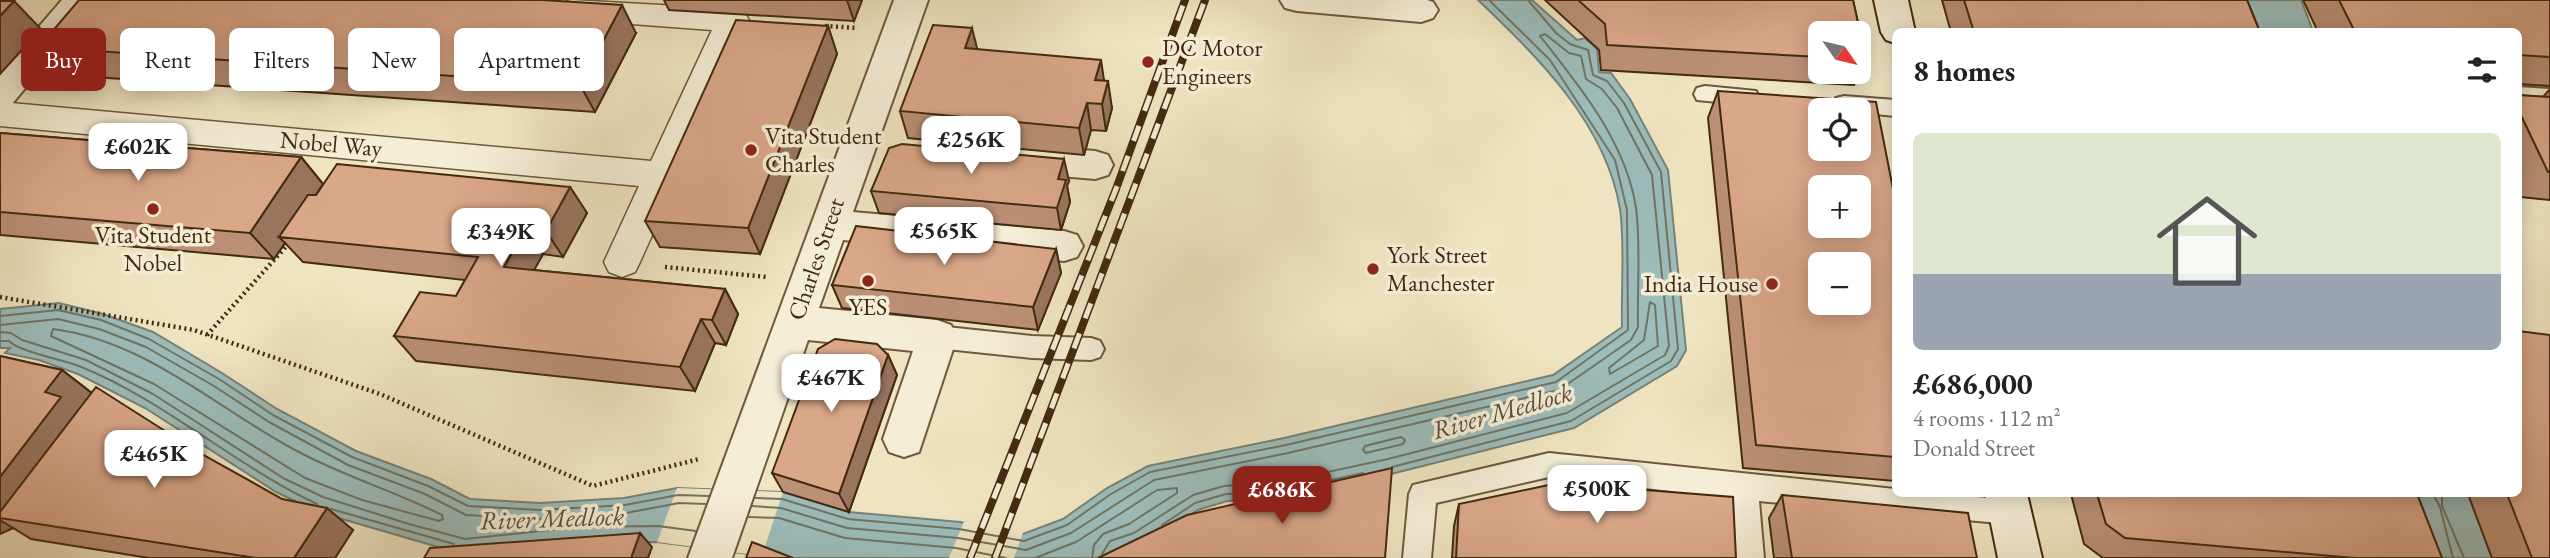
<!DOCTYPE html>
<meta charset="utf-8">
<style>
body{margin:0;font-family:"EB Garamond",serif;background:#f2f2f2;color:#222;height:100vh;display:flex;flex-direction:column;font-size:26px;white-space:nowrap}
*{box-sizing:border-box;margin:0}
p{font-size:23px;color:#767676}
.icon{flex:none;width:38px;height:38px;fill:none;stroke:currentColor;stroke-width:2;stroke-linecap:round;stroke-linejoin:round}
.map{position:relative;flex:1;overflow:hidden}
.drawer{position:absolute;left:1892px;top:28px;width:630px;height:469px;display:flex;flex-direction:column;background:#fff;border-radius:10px;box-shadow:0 4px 18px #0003}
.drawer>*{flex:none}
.hud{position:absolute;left:21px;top:28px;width:665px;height:63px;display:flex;gap:14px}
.needle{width:46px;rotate:124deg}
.buttons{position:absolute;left:1808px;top:21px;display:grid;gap:14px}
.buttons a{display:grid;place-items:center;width:63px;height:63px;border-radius:10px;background:#fff;box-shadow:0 4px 18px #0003;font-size:35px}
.price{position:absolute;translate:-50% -60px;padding:0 16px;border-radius:14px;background:#fff;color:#222;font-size:23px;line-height:46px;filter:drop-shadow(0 2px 4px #0008)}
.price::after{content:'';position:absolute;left:50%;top:42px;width:21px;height:16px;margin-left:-10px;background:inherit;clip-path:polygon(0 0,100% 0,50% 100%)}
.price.on{background:#8f2418;color:#fff}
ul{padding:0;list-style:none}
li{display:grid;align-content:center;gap:14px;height:371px;padding:0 21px}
li span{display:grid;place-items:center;height:217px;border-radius:10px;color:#555}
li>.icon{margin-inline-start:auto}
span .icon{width:126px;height:126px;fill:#fffc;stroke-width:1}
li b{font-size:30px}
h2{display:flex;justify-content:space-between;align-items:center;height:84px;padding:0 21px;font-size:30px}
.tag{padding:0 24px;border-radius:10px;background:#fff;box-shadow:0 4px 18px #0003;font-size:24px;line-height:63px}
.tag.on{background:#8f2418;color:#fff}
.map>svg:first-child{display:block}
</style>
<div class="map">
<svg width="2550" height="558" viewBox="0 0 2550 558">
<rect width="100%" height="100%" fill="#f0e5c2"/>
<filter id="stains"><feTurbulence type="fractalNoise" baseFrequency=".00286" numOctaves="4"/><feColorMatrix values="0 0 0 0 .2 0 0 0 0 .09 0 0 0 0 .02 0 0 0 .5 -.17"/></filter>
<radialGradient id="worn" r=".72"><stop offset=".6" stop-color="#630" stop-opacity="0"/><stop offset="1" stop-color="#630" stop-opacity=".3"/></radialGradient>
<path fill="#9cbdbb" stroke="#788276" stroke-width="2" d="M1478,0H1532L1577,40L1585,38L1597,49L1599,72L1611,73L1630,99L1668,170L1686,350L1677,366L1574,428L1391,474L1283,498L1227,501L1198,510L1140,548L1108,558H779L657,542L577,543L455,552L318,512L276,492L145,408L78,374L39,360L5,353L10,348H0V309L59,303L103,314L153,332L222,373L277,409L356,451L431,479L470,499L540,503L624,498L677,488L783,492L849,512L960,522L1023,534L1063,519L1107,488L1148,466L1284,438L1553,375L1622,327C1621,292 1625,242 1620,209C1606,124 1538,57 1478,0Z
M2245,0H2301L2313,31H2250Z
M2405,494H2468L2492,558H2427Z"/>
<path fill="#f0e5c2" d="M677,488L783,492L762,556L657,542Z
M965,519L1024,530L1014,558H949Z"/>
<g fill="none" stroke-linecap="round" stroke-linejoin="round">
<path stroke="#707465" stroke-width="2" d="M1650,302L1655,305L1658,346L1610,374L1609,368L1644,340Z
M0,316L58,310L101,320L149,339L219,379L273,415L352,457L428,486L468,506L540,510L625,505L678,495L709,496
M0,325L58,319L99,329L146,347L214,386L269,422L348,465L425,494L466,515L541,519L626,513L679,503L706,504
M53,329C146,341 215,407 295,450C343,476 394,491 442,515L443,519L439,521L362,500L305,478L154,384L51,336Z
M0,332L11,333L22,340L86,360L153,394L283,478L323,497L409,524L465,539L577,527L658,526L696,531
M0,341H9C20,352 61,359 79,366C164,400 234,465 317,504
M1401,437L1405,440L1403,444L1366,453L1363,450L1365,446Z
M1392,467L1571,421L1671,361L1678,349L1661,172L1624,103L1607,81L1593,75L1588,50L1570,44L1556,33L1528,0
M2433,494L2440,507L2453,558
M2442,494V506L2464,558
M755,498L782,499L848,519L959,529L1024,541L1067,525L1111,494L1150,472L1286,445L1556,382L1628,330L1627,210L1615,160L1550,60L1489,0
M752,506L781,508L847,528L958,538L1026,550L1071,533L1154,480L1288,453L1559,390L1631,340L1638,327C1637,289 1641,245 1636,208C1626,142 1580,87 1540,36L1545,34L1569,53L1581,56L1586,79L1602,89L1617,108L1652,175L1669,346L1665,355L1567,413L1388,459L1281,482L1224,486L1193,495L1134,533L1110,541L1102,554
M331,509L454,544
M748,517L779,518L845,538L956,548L1006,558
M1162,525L1195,503L1226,494L1282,491L1363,473
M1035,558L1076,542L1157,490L1177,488V493L1129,524L1103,534L1094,545L1092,558"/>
<defs>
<path id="service" d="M1705,86L1756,91L1759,97L1756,103L1748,105L1697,100L1694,94L1697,88Z
M2518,87L2550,89V105L2518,103Z
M1844,96L1895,100V116L1836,110L1833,104L1836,98Z
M937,326L1032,336L1091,338L1100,341L1104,349L1100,357L1091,360L1032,358L937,348L928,344L924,337L928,330Z
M1549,453L1895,489V494H1944L2010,500L2020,503L2024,512L2020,521L2010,524L1759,501L1764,558H1736L1731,498L1549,477L1436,503L1431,558H1403L1409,494L1413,485Z"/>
<path id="pedestrian" d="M571,0L733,9L744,12L749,20L640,262L635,272L622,277L609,272L604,262L639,186L0,126V102L651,161L712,30L578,20L567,17L562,9L567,1Z"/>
<path id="minor" d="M62,0H98L12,104L0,108V72Z
M894,0H928L853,212L1064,231L1077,235L1083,246L1077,257L1064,261L843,240L819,308L937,320L951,325L957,337L919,452L904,457L889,452L883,439L913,351L808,340L732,558H688Z
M1280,0H1427L1433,2L1438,10L1433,18L1421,22L1297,11L1285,8Z
M1013,144L1095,151L1108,155L1113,165L1108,175L1095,179L1013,172L1000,168L995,158L1000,148Z"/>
<path id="secondary" d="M1874,0H1908L1915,32H1895V43L1886,40L1881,32Z
M1985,494H2027L2042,558H1998Z"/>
</defs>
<use href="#service" stroke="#6e593c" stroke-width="4"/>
<use href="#pedestrian" stroke="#6e593c" stroke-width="3"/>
<use href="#minor" stroke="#6e593c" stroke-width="4"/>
<use href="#secondary" stroke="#432a0f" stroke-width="4"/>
<path stroke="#432a0f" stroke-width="4.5" stroke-dasharray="2 3.5" stroke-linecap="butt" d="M825,26L858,28
M665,267L767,277
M0,297L194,330L380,394L593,486L699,459
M207,335L290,242"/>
<use href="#service" fill="#f5eed7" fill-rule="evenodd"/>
<use href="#pedestrian" fill="#f5eed7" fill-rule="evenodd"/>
<use href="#minor" fill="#f5eed7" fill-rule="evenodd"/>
<use href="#secondary" fill="#f5eed7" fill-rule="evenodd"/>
<defs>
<path id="rail" d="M970,558L1116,189L1185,0
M995,558L1205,0"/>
</defs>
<use href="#rail" stroke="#432a0f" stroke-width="8"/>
<use href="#rail" stroke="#f5eed7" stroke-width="5" stroke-dasharray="16" stroke-linecap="butt"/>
</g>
<path fill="#bb9076" stroke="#432a0f" stroke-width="2" fill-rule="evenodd" d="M664,0H862L854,21L669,10Z
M1545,0H1853L1866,59L1854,85L1601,70L1599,50ZM1820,33H1858V72H1820Z
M1942,0H2247L2260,32H1951Z
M2303,0H2550V86L2518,84V32H2318Z
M828,26L837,54L760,254L660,247L645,221Z
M636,33L595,112L65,75L39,47Z
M977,49L1104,81L1112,108L1106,131L1091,130L1084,155L908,138L900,111Z
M2550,89V200L2521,197L2518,191V95L2543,97Z
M1718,91L1895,199V481L1743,468L1708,118Z
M0,133L301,157L323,184L570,187L587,213L563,257L543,254L534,270L725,289L738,314L726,345L715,343L695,391L416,361L394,336L456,296L465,280L303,262L285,243L274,259L0,235Z
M1069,181L1067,186L1070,202L1061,230L879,213L871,191Z
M1056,249L1061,273L1038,330L842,308L832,285Z
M888,355L897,375L849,512L783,492L772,473Z
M0,356L62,370L92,393L282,499L353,530L335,558H149L31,539L13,528L0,534Z
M2071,494H2417L2442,558H2103L2084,544Z
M2468,494H2518L2550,558H2492Z
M1782,495L1977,558H1774L1769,518Z
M1459,504L1736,558H1452L1454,526Z"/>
<path fill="#997560" stroke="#432a0f" stroke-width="2" d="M847,0H862L854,21Z
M14,1L41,29L0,74V16Z
M622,5L636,33L595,112L580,85Z
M828,26L837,54L760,254L748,228Z
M972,28L979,56L965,48Z
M1101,60L1105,87L1095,80Z
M1108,81L1112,108L1106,131L1102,104Z
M1087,103L1091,130L1084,155L1079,128Z
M301,157L323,184L288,238L279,237L285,243L274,259L250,233Z
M1064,159L1069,181L1067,186L1070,202L1061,230L1057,208L1058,179Z
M570,187L587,213L563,257L546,231Z
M525,229L543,254L522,292L504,267Z
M1056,249L1061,273L1038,330L1033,307Z
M725,289L738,314L726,345L712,320Z
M701,319L715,343L695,391L680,367Z
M888,355L897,375L849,512L839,494Z
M62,370L94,395L0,518V477L45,392Z
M327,508L353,530L335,558H294Z
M0,520L13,528L0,534Z
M640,533L652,547L648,558H631Z"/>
<path fill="#daa789" stroke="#432a0f" stroke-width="2" fill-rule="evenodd" d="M79,0H543L622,5L580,85L39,47Z
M1578,0H1853L1866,59H1858V33H1820V57L1607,45L1605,24Z
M1964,0H2247L2260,32H1974Z
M2339,0H2550V57L2518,55V32H2355Z
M0,1H14L0,16Z
M736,20L828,26L748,228L645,221Z
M933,25L972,28L965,48L1101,60L1095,80L1108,81L1102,104L1087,103L1079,128L900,111Z
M1718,91L1876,102L1895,199V457L1756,445ZM1820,110H1858V149H1820ZM1820,187H1858V226H1820ZM1820,264H1858V303H1820Z
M2518,95L2550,97V172H2548L2518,109Z
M0,133L301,157L250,233L0,212Z
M902,144L1064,159L1058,179L1066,180L1057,208L871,191L889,148Z
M337,164L570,187L546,231L525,229L504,267L725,289L712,320L701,319L680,367L394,336L420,292L456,296L478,257L279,237L308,195H316Z
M856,226L1056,249L1033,307L832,285Z
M2518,331L2550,335V558H2532L2507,494H2518Z
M835,339L877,344L888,355L839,494L772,473L818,349Z
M0,356L62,370L45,392L61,397L0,477Z
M96,387L198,452L282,499L327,508L294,558H256L0,518V512Z
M1392,468L1385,558H1098L1187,515Z
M1558,483L1733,497L1736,558H1456L1459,504Z
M2097,494H2417L2442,558H2355L2125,538L2106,524Z
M1782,495L1968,513L1977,558H1792Z
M640,533L631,558H424L430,548Z
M752,542L793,558H746Z"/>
<g fill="#8f2418" stroke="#f5eed7" stroke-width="2.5">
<circle cx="1148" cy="62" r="7"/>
<circle cx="751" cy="150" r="7"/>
<circle cx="153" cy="209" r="7"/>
<circle cx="1373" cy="269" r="7"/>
<circle cx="868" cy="281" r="7"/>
<circle cx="1772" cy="284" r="7"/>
</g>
<g text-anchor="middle" stroke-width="7" stroke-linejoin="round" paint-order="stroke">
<g font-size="24" fill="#432a0f" stroke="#f5eed7" text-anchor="start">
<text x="1162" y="56">DC Motor<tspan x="1162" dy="28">Engineers</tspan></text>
<text x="765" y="144">Vita Student<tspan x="765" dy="28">Charles</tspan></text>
<text x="153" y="243" text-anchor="middle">Vita Student<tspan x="153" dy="28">Nobel</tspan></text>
<text x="1387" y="263">York Street<tspan x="1387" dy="28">Manchester</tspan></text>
<text x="1758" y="292" text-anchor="end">India House</text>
<text x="868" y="315" text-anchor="middle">YES</text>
</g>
<g font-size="24" fill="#432a0f" stroke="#f5eed7">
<text transform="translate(331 144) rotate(5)" y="8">Nobel Way</text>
<text transform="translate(816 259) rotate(-71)" y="8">Charles Street</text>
</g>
<g font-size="26" font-style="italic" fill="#594f3a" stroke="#f5eed7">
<text transform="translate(1502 411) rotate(-16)" y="9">River Medlock</text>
<text transform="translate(552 518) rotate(-2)" y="9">River Medlock</text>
</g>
</g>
<rect width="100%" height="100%" filter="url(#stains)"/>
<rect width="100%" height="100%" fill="url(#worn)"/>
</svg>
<div class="buttons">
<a><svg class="needle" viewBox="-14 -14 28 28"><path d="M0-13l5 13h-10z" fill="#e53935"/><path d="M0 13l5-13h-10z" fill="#767676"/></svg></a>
<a><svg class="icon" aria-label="locate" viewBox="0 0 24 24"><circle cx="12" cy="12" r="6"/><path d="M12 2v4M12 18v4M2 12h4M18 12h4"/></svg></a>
<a>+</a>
<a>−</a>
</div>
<b class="price" style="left:971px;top:176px">£256K</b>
<b class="price" style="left:138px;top:183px">£602K</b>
<b class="price" style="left:944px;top:267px">£565K</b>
<b class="price" style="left:501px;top:268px">£349K</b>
<b class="price" style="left:831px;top:414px">£467K</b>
<b class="price" style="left:154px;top:490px">£465K</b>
<b class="price" style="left:1597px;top:525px">£500K</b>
<b class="price on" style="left:1282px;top:526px">£686K</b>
<div class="hud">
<a class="tag on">Buy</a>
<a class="tag">Rent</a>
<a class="tag">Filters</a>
<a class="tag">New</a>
<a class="tag">Apartment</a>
</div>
<section class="drawer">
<h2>8 homes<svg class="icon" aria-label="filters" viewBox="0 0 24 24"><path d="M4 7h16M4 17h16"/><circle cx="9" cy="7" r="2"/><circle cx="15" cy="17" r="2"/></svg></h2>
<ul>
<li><span style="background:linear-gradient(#dfe7d0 65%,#9aa5b1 0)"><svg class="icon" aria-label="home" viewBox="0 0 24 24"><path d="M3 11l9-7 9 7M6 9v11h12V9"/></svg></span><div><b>£686,000</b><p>4 rooms · 112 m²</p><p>Donald Street</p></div></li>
</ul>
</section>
</div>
